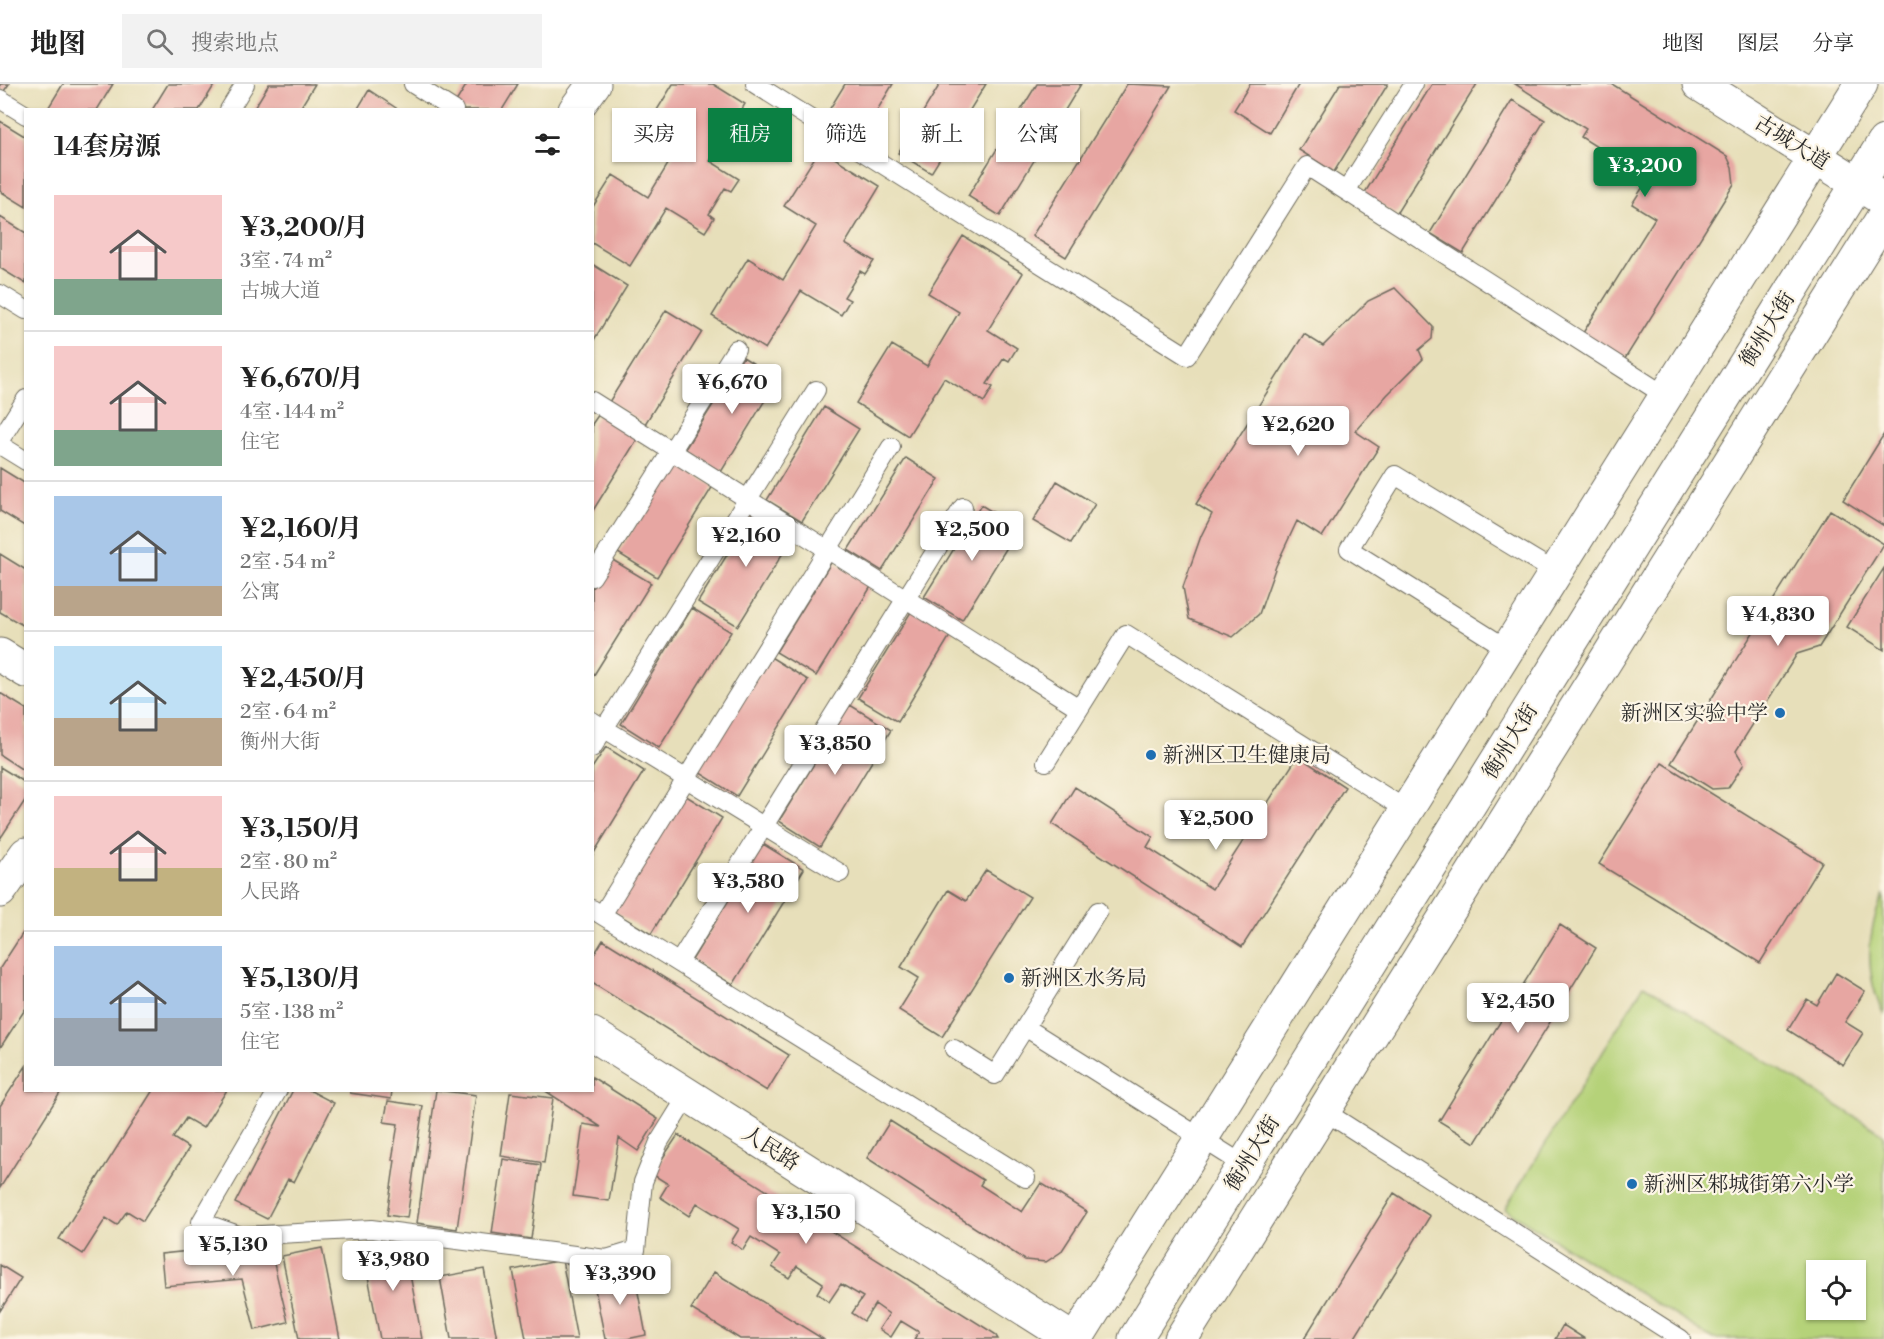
<!DOCTYPE html>
<html lang="zh">
<meta charset="utf-8">
<style>
body{margin:0;font-family:"Libre Bodoni","Noto Serif SC",serif;background:#f2f2f2;color:#222;height:100vh;display:flex;flex-direction:column;font-size:22px;white-space:nowrap}
*{box-sizing:border-box;margin:0}
p{font-size:20px;color:#767676}
.icon{flex:none;width:33px;height:33px;fill:none;stroke:currentColor;stroke-width:2;stroke-linecap:round;stroke-linejoin:round}
.map{position:relative;flex:1;overflow:hidden}
.drawer{position:absolute;left:24px;top:24px;width:570px;height:984px;display:flex;flex-direction:column;background:#fff;border-radius:0px;box-shadow:0 2px 4px #0004}
.drawer>*{flex:none}
.top-card{position:absolute;left:612px;top:24px;width:570px;height:54px;display:flex;gap:12px}
.buttons{position:absolute;left:1806px;top:1176px;display:grid;gap:12px}
.buttons a{display:grid;place-items:center;width:60px;height:60px;border-radius:0px;background:#fff;box-shadow:0 2px 4px #0004;font-size:30px}
.price{position:absolute;translate:-50% -51px;padding:0 14px;border-radius:6px;background:#fff;color:#222;font-size:20px;line-height:39px;filter:drop-shadow(0 2px 3px #0008)}
.price::after{content:'';position:absolute;left:50%;top:36px;width:18px;height:14px;margin-left:-9px;background:inherit;clip-path:polygon(0 0,100% 0,50% 100%)}
.price.on{background:#0b8043;color:#fff}
ul{padding:0;list-style:none}
li{display:flex;align-items:center;gap:18px;height:150px;padding:0 30px}
li+li{border-top:2px solid #e0e0e0}
li span{display:grid;place-items:center;flex:none;width:168px;height:120px;border-radius:0px;color:#555}
li>.icon{margin-inline-start:auto}
span .icon{width:72px;height:72px;fill:#fffc;stroke-width:1}
li b{font-size:26px}
h2{display:flex;justify-content:space-between;align-items:center;height:72px;padding:0 30px;font-size:26px}
.pill{padding:0 21px;border-radius:0px;background:#fff;box-shadow:0 2px 4px #0004;font-size:21px;line-height:54px}
.pill.on{background:#0b8043;color:#fff}
header{display:flex;align-items:center;gap:36px;box-sizing:border-box;height:84px;padding:0 30px;background:#fff;border-bottom:2px solid #e0e0e0}
header strong{font-size:28px}
nav{display:flex;gap:33px;margin-inline-start:auto;font-size:21px}
.search{width:420px;height:54px;background:#f2f2f2;display:flex;align-items:center;gap:15px;box-sizing:border-box;padding:0 21px;border-radius:0px;color:#767676;font-size:22px}
.map>svg:first-child{display:block}
</style>
<header>
<strong>地图</strong>
<div class="search"><svg class="icon" aria-label="search" viewBox="0 0 24 24"><circle cx="10" cy="10" r="6"/><path d="M15 15l6 6"/></svg>搜索地点</div>
<nav><a>地图</a><a>图层</a><a>分享</a></nav>
</header>
<div class="map">
<svg width="1884" height="1255" viewBox="0 0 1884 1255">
<rect width="100%" height="100%" fill="#fcf5e5"/>
<filter id="ink" filterUnits="userSpaceOnUse"><feTurbulence type="fractalNoise" baseFrequency=".0167" numOctaves="2"/><feDisplacementMap in="SourceGraphic" scale="12" xChannelSelector="R" yChannelSelector="G"/><feConvolveMatrix kernelMatrix="1 2 1 2 8 2 1 2 1" color-interpolation-filters="sRGB"/></filter>
<filter id="wash" filterUnits="userSpaceOnUse"><feTurbulence type="fractalNoise" baseFrequency=".008" numOctaves="4" result="noise"/><feDisplacementMap in="SourceGraphic" scale="24" xChannelSelector="R" yChannelSelector="G"/><feGaussianBlur stdDeviation="1.35" result="paint"/><feColorMatrix in="noise" values="0 0 0 0 0 0 0 0 0 0 0 0 0 0 0 0 0 1.4 0 .05"/><feComposite in="paint" operator="in"/></filter>
<g filter="url(#wash)">
<rect width="100%" height="100%" fill="#e7dfba"/>
<path fill="#b5d279" stroke="#707e52" stroke-width="1.5" fill-rule="evenodd" d="M1884,810V931C1865,893 1865,849 1884,810Z
M1644,901L1884,1051V1255H1713L1505,1125ZM1856,1186V1226H1816V1186Z"/>
<g id="blocks">
<path fill="#e7a6a2" d="M0,0H9L4,7L0,5Z
M63,0H113L97,26H47Z
M168,0H215L199,26H152Z
M269,0H315L299,26H253Z
M467,0H518L502,26H460L454,21Z
M673,0H713L745,20L710,77L739,95L731,107L725,104L709,130L714,134L705,148L666,124L630,182L592,159V124L613,91L648,113L681,59L649,39Z
M845,0H893L864,48L829,26Z
M940,0H986L931,89L898,69Z
M1037,0H1081L1000,132L968,112Z
M1127,0L1171,2L1066,173L1032,152Z
M1250,0H1299L1270,49L1234,26Z
M1340,0H1388L1334,88L1299,66Z
M1432,0H1477L1396,130L1364,110Z
M1515,0H1612L1727,72L1732,83L1734,100L1623,278L1581,252L1655,134L1632,120L1648,95L1581,53L1586,45Z
M369,6L399,26H357Z
M1512,16L1545,36L1463,169L1430,149Z
M0,37L26,53V123L0,107Z
M820,65L880,102L845,160L874,177L865,190L860,187L844,213L850,216L841,231L801,207L765,265L712,232L748,174L783,196L816,142L784,122Z
M0,133L26,149V200L0,184Z
M963,152L1023,189L988,246L1017,264L1009,277L1004,274L987,300L993,303L984,318L944,294L908,352L856,319L892,261L927,282L959,228L928,209Z
M592,180L627,202L592,259Z
M1395,204L1433,243L1432,255L1419,266L1423,275L1387,311L1355,347L1379,363L1322,453L1297,437L1276,482L1259,530L1233,553L1189,535L1183,503L1201,452L1212,430L1196,420L1304,250L1323,262L1368,217Z
M666,226L702,248L645,340L609,318Z
M743,273L778,295L721,388L685,365Z
M824,323L859,345L802,437L767,416Z
M599,330L638,354L592,428V340Z
M1884,350V442L1843,416Z
M906,374L939,395L882,487L848,466Z
M674,378L713,402L657,493L618,469Z
M0,384L26,400V443L0,427Z
M1057,397L1095,420L1071,459L1033,437Z
M981,421L1019,444L962,536L924,513Z
M1830,426L1884,460L1819,563L1797,570L1736,667L1744,680L1728,704L1712,705L1671,679Z
M754,427L794,451L738,542L698,518Z
M0,470L26,486V543L0,528Z
M611,475L651,499L592,594V504Z
M832,477L872,501L816,592L776,568Z
M1884,484V566L1847,543Z
M914,523L953,547L898,638L858,614Z
M692,524L731,548L659,664L621,640Z
M769,572L808,596L737,712L697,687Z
M0,609L26,625V688L0,671Z
M850,621L891,646L820,763L779,737Z
M606,663L644,687L592,772V684Z
M1298,672L1345,703L1242,863L1052,740L1075,703L1153,753L1147,763L1212,805Z
M1662,679L1822,778L1760,879L1599,780Z
M0,683L26,699V715L0,755Z
M683,710L722,734L651,850L611,826Z
M763,760L804,785L733,901L692,876Z
M986,786L1030,813L942,953L899,926L919,894L901,883L948,806L966,817Z
M1560,841L1596,864L1475,1059L1439,1037Z
M26,844V924L0,964V884Z
M603,856L789,971L767,1007L592,899V874Z
M1836,889L1865,907L1845,938L1863,949L1843,981L1788,946L1807,915L1817,921Z
M26,982V1006H62L0,1104V1022Z
M592,993L658,1035L638,1067L619,1054L609,1117L573,1112L583,1040L601,1043L544,1006H592Z
M153,1006H227L203,1044L186,1034L173,1054L189,1064L143,1137L127,1127L117,1141L106,1134L83,1170L59,1155Z
M293,1006H309L334,1019L294,1098L288,1095L267,1135L235,1119Z
M350,1006H392L391,1015L350,1009Z
M436,1006L476,1011L457,1145L417,1139Z
M510,1009L553,1014L544,1079L501,1072Z
M388,1017L423,1022L407,1134L387,1131L395,1076H392L398,1040L384,1038Z
M890,1037L983,1096L980,1101L1022,1128L1041,1099L1087,1128L1061,1168L1046,1178L1025,1176L867,1074Z
M678,1051L995,1250L998,1255H914L919,1248L901,1237L891,1253L879,1245L889,1230L875,1220L864,1237L852,1229L863,1213L841,1200L829,1218L817,1209L823,1199L797,1182L789,1194L772,1183L780,1171L751,1153L743,1166L731,1158L739,1145L697,1119L689,1132L660,1113L668,1100L652,1090Z
M503,1075L541,1081L531,1155L492,1149Z
M1394,1109L1430,1132L1354,1255H1304Z
M404,1158L422,1255H380L363,1166Z
M269,1159L288,1238L255,1246L242,1195L164,1202L161,1170Z
M322,1164L340,1255H299L282,1172Z
M562,1176L577,1255H526L513,1186Z
M0,1181L21,1194L0,1227Z
M484,1185L497,1255H451L440,1193Z
M634,1187L646,1251L627,1255H605L593,1195Z
M714,1188L823,1255H740L691,1225Z
M1563,1241L1585,1255H1555Z"/>
</g>
</g>
<g filter="url(#ink)">
<use href="#blocks" fill-opacity="0" stroke="#6d6a5d" stroke-width="1.5"/>
<g fill="none" stroke-linecap="round" stroke-linejoin="round">
<defs>
<path id="service" d="M413,0L454,26
M755,0L1187,272L1307,82L1666,312
M0,15L26,31
M229,26L245,0
M1346,107L1414,0
M0,210L26,226
M592,317L1079,624
M0,356L26,315
M0,361L26,377
M592,493L736,265
M1508,565L1349,465L1395,391L1555,488
M592,637L840,789
M592,664L816,306
M1046,678L1126,550L1407,726
M592,825L1026,1094
M602,831L891,363
M679,878L963,423
M1025,943L1244,1081
M954,965L995,991L1098,827
M278,1006L201,1138L241,1152L371,1145L606,1175L636,1166L643,1098L659,1058L688,1011
M1324,1027L1681,1255"/>
<path id="minor" d="M575,26L594,0
M0,807L26,770
M1076,1255L1861,0"/>
<path id="tertiary" d="M1699,0L1884,116
M0,571L26,587
M592,950L1072,1255"/>
<path id="secondary" d="M1135,1255L1884,58
M1181,1255L1884,132"/>
</defs>
<use href="#service" stroke="#6d6a5d" stroke-width="20"/>
<use href="#minor" stroke="#6d6a5d" stroke-width="35"/>
<use href="#tertiary" stroke="#6d6a5d" stroke-width="35"/>
<use href="#secondary" stroke="#6d6a5d" stroke-width="35"/>
<use href="#service" stroke="#fff" stroke-width="18"/>
<use href="#minor" stroke="#fff" stroke-width="33"/>
<use href="#tertiary" stroke="#fff" stroke-width="33"/>
<use href="#secondary" stroke="#fff" stroke-width="33"/>
</g>
</g>
<g fill="#1f6fb2" stroke="#fcf5e5" stroke-width="2">
<circle cx="1780" cy="629" r="6"/>
<circle cx="1151" cy="671" r="6"/>
<circle cx="1009" cy="894" r="6"/>
<circle cx="1632" cy="1100" r="6"/>
</g>
<g text-anchor="middle" stroke-width="4.5" stroke-linejoin="round" paint-order="stroke">
<g font-size="21" fill="#2b2b2b" stroke="#fcf5e5">
<text transform="translate(1792 58) rotate(32)" y="7">古城大道</text>
<text transform="translate(1767 245) rotate(-58)" y="7">衡州大街</text>
<text transform="translate(1510 657) rotate(-58)" y="7">衡州大街</text>
<text transform="translate(771 1064) rotate(33)" y="7">人民路</text>
<text transform="translate(1252 1069) rotate(-58)" y="7">衡州大街</text>
</g>
<g font-size="21" fill="#2b2b2b" stroke="#fcf5e5" text-anchor="start">
<text x="1768" y="636" text-anchor="end">新洲区实验中学</text>
<text x="1163" y="678">新洲区卫生健康局</text>
<text x="1021" y="901">新洲区水务局</text>
<text x="1644" y="1107">新洲区邾城街第六小学</text>
</g>
</g>
</svg>
<div class="buttons">
<a><svg class="icon" aria-label="locate" viewBox="0 0 24 24"><circle cx="12" cy="12" r="6"/><path d="M12 2v4M12 18v4M2 12h4M18 12h4"/></svg></a>
</div>
<b class="price on" style="left:1645px;top:114px">¥3,200</b>
<b class="price" style="left:732px;top:331px">¥6,670</b>
<b class="price" style="left:1298px;top:373px">¥2,620</b>
<b class="price" style="left:972px;top:478px">¥2,500</b>
<b class="price" style="left:746px;top:484px">¥2,160</b>
<b class="price" style="left:1778px;top:563px">¥4,830</b>
<b class="price" style="left:835px;top:692px">¥3,850</b>
<b class="price" style="left:1216px;top:767px">¥2,500</b>
<b class="price" style="left:748px;top:830px">¥3,580</b>
<b class="price" style="left:1518px;top:950px">¥2,450</b>
<b class="price" style="left:806px;top:1161px">¥3,150</b>
<b class="price" style="left:233px;top:1193px">¥5,130</b>
<b class="price" style="left:393px;top:1208px">¥3,980</b>
<b class="price" style="left:620px;top:1222px">¥3,390</b>
<div class="top-card">
<a class="pill">买房</a>
<a class="pill on">租房</a>
<a class="pill">筛选</a>
<a class="pill">新上</a>
<a class="pill">公寓</a>
</div>
<section class="drawer">
<h2>14套房源<svg class="icon" aria-label="filters" viewBox="0 0 24 24"><path d="M4 7h16M4 17h16"/><circle cx="9" cy="7" r="2"/><circle cx="15" cy="17" r="2"/></svg></h2>
<ul>
<li><span style="background:linear-gradient(#f6c9c9 70%,#7fa58c 0)"><svg class="icon" aria-label="home" viewBox="0 0 24 24"><path d="M3 11l9-7 9 7M6 9v11h12V9"/></svg></span><div><b>¥3,200/月</b><p>3室 · 74 m²</p><p>古城大道</p></div></li>
<li><span style="background:linear-gradient(#f6c9c9 70%,#7fa58c 0)"><svg class="icon" aria-label="home" viewBox="0 0 24 24"><path d="M3 11l9-7 9 7M6 9v11h12V9"/></svg></span><div><b>¥6,670/月</b><p>4室 · 144 m²</p><p>住宅</p></div></li>
<li><span style="background:linear-gradient(#a9c7e8 75%,#b9a48a 0)"><svg class="icon" aria-label="home" viewBox="0 0 24 24"><path d="M3 11l9-7 9 7M6 9v11h12V9"/></svg></span><div><b>¥2,160/月</b><p>2室 · 54 m²</p><p>公寓</p></div></li>
<li><span style="background:linear-gradient(#bfe0f5 60%,#b9a48a 0)"><svg class="icon" aria-label="home" viewBox="0 0 24 24"><path d="M3 11l9-7 9 7M6 9v11h12V9"/></svg></span><div><b>¥2,450/月</b><p>2室 · 64 m²</p><p>衡州大街</p></div></li>
<li><span style="background:linear-gradient(#f6c9c9 60%,#c2b280 0)"><svg class="icon" aria-label="home" viewBox="0 0 24 24"><path d="M3 11l9-7 9 7M6 9v11h12V9"/></svg></span><div><b>¥3,150/月</b><p>2室 · 80 m²</p><p>人民路</p></div></li>
<li><span style="background:linear-gradient(#a9c7e8 60%,#9aa5b1 0)"><svg class="icon" aria-label="home" viewBox="0 0 24 24"><path d="M3 11l9-7 9 7M6 9v11h12V9"/></svg></span><div><b>¥5,130/月</b><p>5室 · 138 m²</p><p>住宅</p></div></li>
</ul>
</section>
</div>
